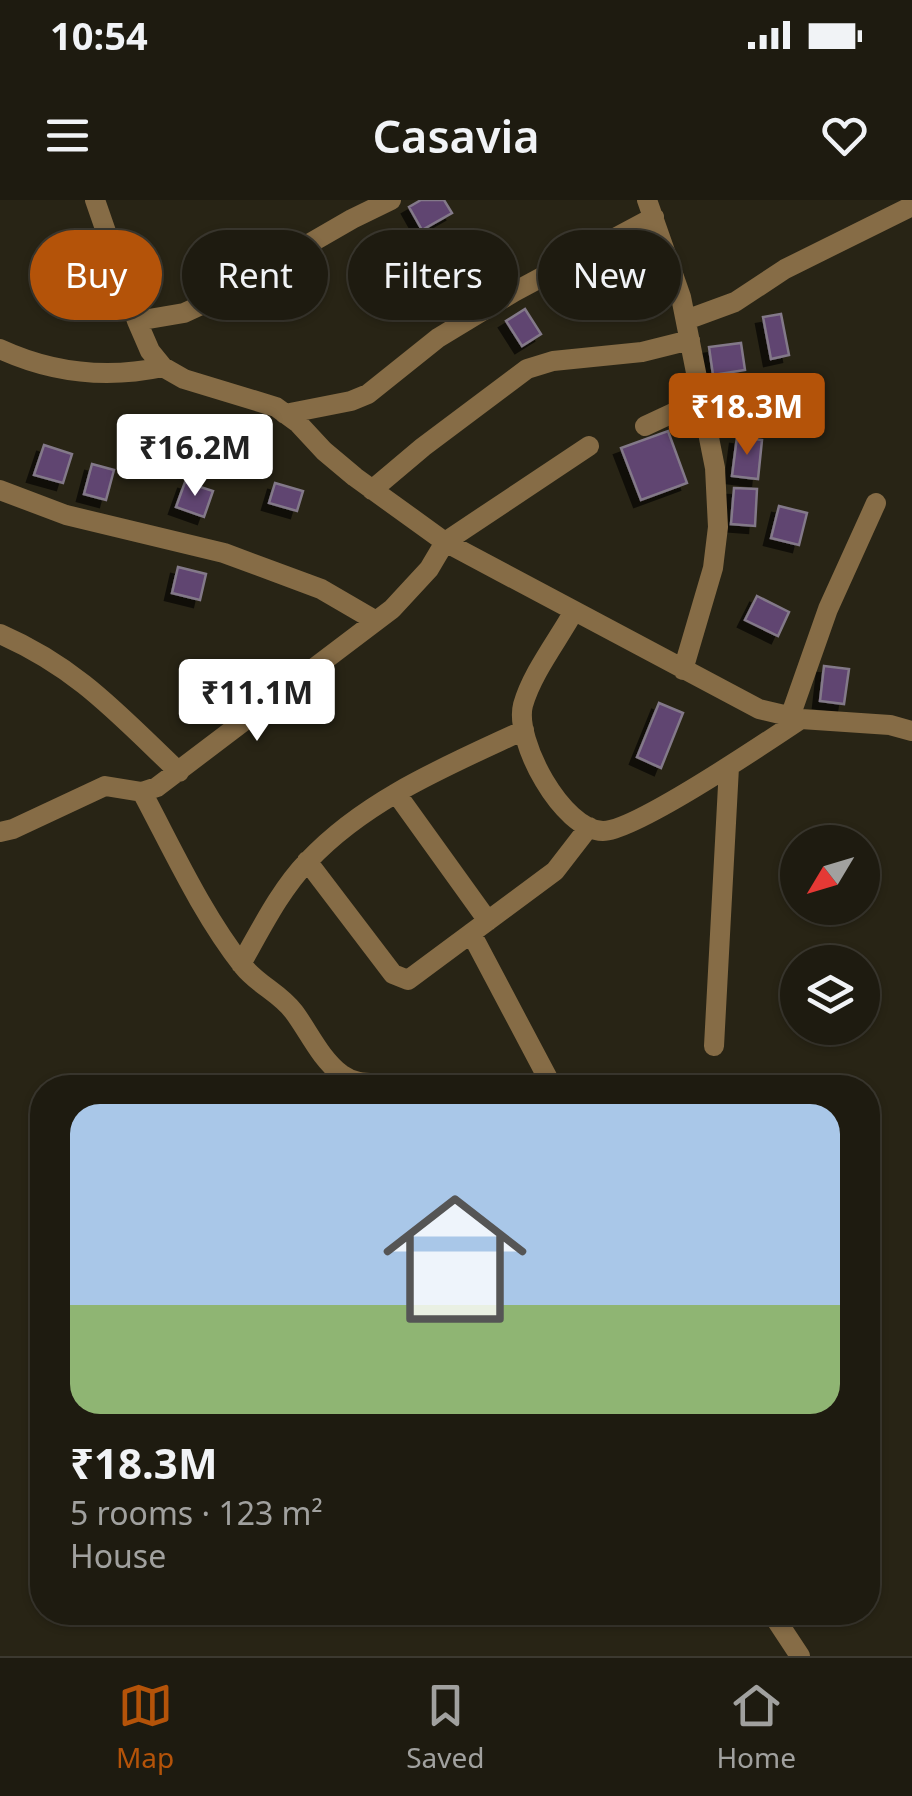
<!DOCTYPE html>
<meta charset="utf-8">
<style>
body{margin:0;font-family:"Noto Sans",sans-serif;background:#262419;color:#f1f3f6;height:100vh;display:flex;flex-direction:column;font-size:38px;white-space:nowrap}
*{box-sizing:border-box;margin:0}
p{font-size:32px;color:#a1a19f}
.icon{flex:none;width:55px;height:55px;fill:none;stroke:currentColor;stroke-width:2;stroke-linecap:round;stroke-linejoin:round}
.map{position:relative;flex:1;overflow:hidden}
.panel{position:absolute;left:30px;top:875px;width:850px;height:550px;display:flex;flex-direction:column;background:#1e1b10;border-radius:40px;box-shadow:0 2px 8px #0004,0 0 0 2px #3c3930}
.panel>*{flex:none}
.guide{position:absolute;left:30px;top:30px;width:852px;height:90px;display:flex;gap:20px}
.needle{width:65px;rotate:232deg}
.fabs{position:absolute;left:780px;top:625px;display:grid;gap:20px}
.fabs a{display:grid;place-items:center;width:100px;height:100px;border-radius:50%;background:#1e1b10;box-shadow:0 2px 8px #0004,0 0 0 2px #3c3930;font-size:50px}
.price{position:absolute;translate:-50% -85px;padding:0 22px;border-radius:10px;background:#fff;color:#222;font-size:32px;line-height:65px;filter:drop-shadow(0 2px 5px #0008)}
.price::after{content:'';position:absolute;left:50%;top:60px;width:30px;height:22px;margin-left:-15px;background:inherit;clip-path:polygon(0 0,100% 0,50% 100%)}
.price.current{background:#b45309;color:#fff}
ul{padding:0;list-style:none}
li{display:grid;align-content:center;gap:20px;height:530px;padding:0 40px}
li+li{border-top:2px solid #3c3930}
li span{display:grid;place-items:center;height:310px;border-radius:30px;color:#555}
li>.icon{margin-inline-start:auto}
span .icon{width:180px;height:180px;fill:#fffc;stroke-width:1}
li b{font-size:42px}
.pill{padding:0 35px;border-radius:45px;background:#1e1b10;box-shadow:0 2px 8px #0004,0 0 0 2px #3c3930;font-size:35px;line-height:90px}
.pill.current{background:#b45309;color:#fff}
.status{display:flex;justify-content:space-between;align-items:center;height:70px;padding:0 50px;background:#1e1b10;direction:ltr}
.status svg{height:28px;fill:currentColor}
header{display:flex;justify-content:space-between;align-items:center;height:130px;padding:0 40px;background:#1e1b10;font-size:45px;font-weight:600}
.tab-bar{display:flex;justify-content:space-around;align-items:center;height:140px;border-top:2px solid #3c3930;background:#1e1b10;font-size:28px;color:#a1a19f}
.tab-bar a{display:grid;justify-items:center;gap:5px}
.tab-bar .current{color:#b45309}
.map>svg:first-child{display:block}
</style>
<div class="status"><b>10:54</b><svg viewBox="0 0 49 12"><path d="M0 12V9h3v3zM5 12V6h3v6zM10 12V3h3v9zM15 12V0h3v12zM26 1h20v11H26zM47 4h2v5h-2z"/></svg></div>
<header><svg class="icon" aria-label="menu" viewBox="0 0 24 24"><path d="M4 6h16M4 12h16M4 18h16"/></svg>Casavia<svg class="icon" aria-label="heart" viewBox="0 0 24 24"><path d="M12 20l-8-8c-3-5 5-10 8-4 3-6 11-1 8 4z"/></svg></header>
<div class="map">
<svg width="912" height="1456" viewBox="0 0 912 1456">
<defs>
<filter id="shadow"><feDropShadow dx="-7" dy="7" stdDeviation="0" flood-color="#0009"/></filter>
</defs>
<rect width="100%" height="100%" fill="#282415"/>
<path fill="#604471" stroke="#837989" stroke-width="2.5" filter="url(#shadow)" d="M421,0H444L452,13L422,30L409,7Z
M631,50L648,91L629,99L612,58Z
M525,109L541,134L522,146L506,121Z
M781,114L789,155L771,159L763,117Z
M741,143L745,170L713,175L709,147Z
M713,204L764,208L763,230L712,226Z
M668,231L687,283L641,300L621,248Z
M737,237L762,240L758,279L732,276Z
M44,245L72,254L63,283L34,275Z
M92,264L114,270L106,300L84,294Z
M185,282L213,291L204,317L176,307Z
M275,283L303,291L297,311L269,303Z
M734,288L757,289L755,326L731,324Z
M779,306L807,313L799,345L771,338Z
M178,367L206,374L200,400L172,393Z
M757,396L789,412L778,436L745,420Z
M824,466L849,469L844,504L820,501Z
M659,503L683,513L661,568L637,557Z"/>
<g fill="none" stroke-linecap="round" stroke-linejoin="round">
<path stroke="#866c46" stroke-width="20" d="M95,0L137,121L150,151L163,167L184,179L276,207L298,223L324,251L355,277L445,342L759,509L801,519L890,525L912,531
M647,0L681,97L715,268L718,327L713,368L683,470
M686,120L735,102L785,69L912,6
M137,121L184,113L210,101L352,19L391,0
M0,149C52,173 106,179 163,167
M285,214L351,201L368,194L438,138L514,92L654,17
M645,226L703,199
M0,290L66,315L224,353L321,389L376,421
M372,290L423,247L527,169L553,161L642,152L690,140
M574,411C558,440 532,473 523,505C514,540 562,630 603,631C635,631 768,541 801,519
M0,434C78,468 119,515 179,572
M790,517L828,409L876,303
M142,592C173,650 202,714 243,766C258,785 280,793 294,812C309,832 320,858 341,874C363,890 382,877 399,888
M396,593L488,721
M0,632L13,629L105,586L142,592L157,587L392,409L429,369L445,342L589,246
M307,661L393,774L408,780L555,671L589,627
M471,733L553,888
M241,764C261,729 280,690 308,661C366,599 449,565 524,530
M714,846L729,567
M771,1412L800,1456"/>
</g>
</svg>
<div class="fabs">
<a><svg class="needle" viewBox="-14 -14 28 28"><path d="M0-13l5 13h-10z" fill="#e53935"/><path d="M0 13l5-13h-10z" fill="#a1a19f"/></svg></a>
<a><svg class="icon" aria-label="layers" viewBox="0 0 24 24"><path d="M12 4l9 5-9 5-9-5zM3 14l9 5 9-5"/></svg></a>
</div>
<b class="price current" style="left:747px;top:258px">₹18.3M</b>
<b class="price" style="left:195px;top:299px">₹16.2M</b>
<b class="price" style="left:257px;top:544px">₹11.1M</b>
<div class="guide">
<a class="pill current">Buy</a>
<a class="pill">Rent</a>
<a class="pill">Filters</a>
<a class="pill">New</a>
</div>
<section class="panel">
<ul>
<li><span style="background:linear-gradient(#a9c7e8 65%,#8fb573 0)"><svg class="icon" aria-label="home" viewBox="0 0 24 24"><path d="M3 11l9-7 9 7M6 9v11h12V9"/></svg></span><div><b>₹18.3M</b><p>5 rooms · 123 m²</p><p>House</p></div></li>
</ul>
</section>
</div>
<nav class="tab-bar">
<a class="current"><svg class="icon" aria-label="map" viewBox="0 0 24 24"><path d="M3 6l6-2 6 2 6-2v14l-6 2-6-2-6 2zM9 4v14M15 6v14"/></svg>Map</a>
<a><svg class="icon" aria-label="saved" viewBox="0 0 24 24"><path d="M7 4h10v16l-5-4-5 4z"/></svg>Saved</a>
<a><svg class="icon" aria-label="home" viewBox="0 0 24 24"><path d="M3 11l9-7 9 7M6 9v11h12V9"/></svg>Home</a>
</nav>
